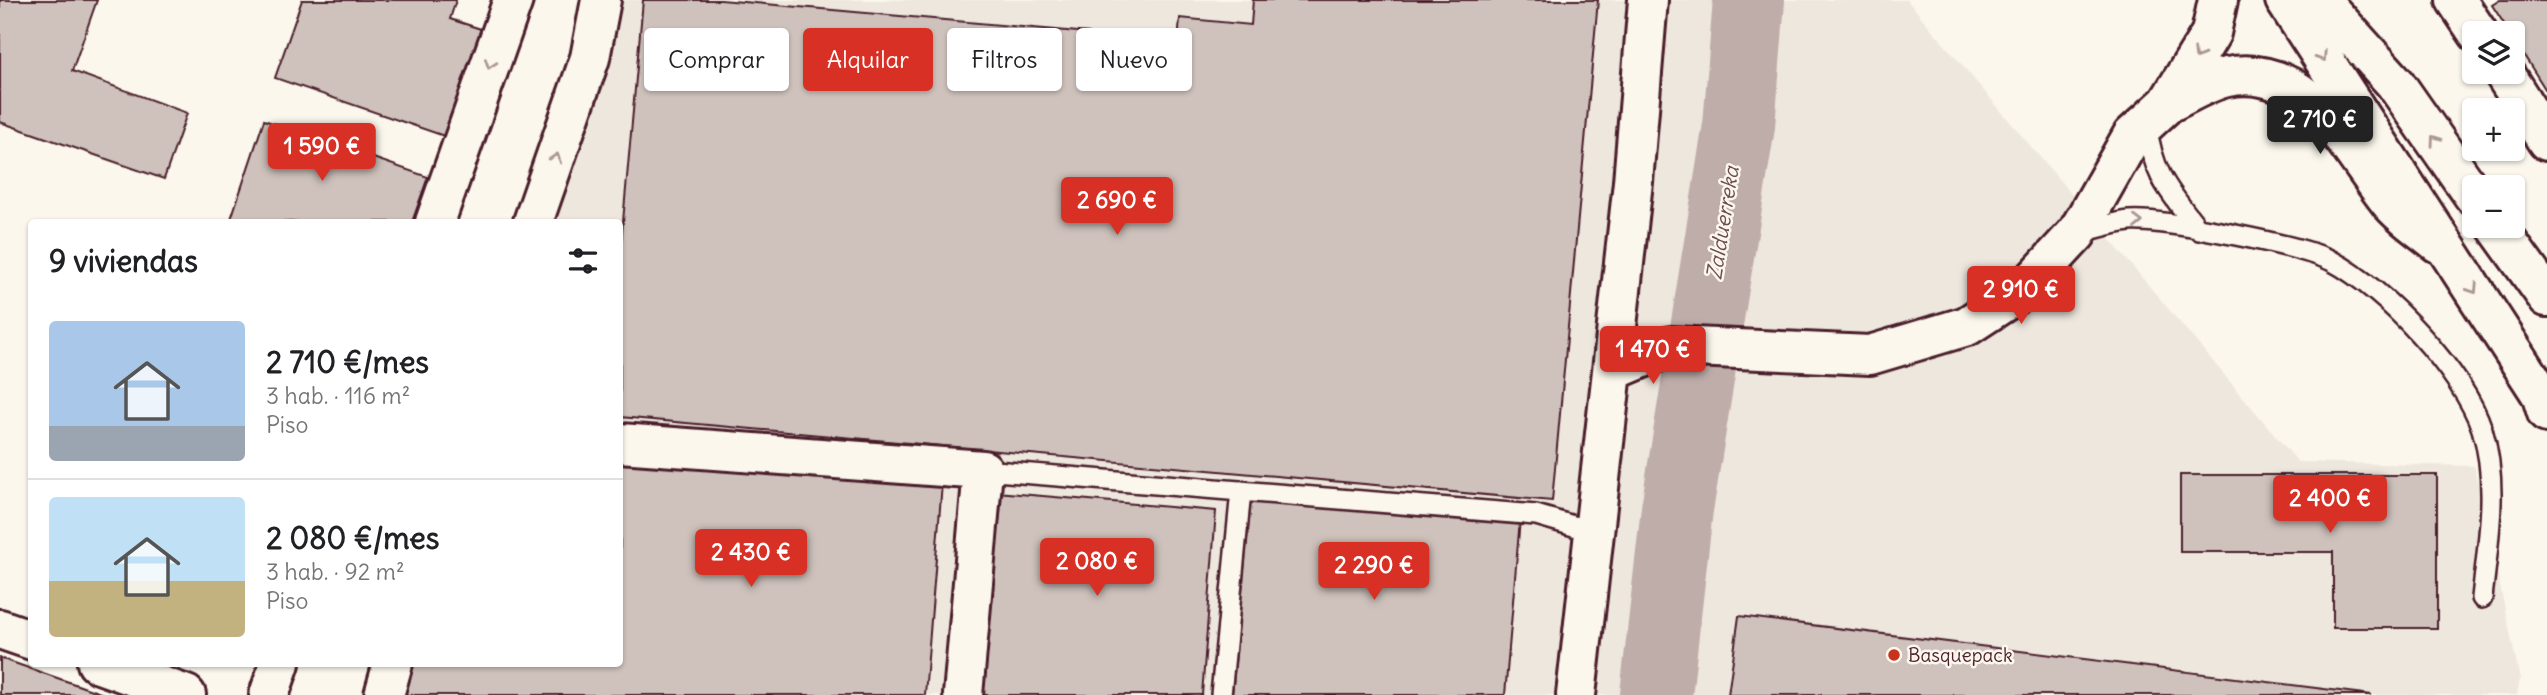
<!DOCTYPE html>
<html lang="es">
<meta charset="utf-8">
<style>
body{margin:0;font-family:Delius,sans-serif;background:#f6f6f6;color:#202124;height:100vh;display:flex;flex-direction:column;font-size:26px;white-space:nowrap}
*{box-sizing:border-box;margin:0}
p{font-size:23px;color:#757577}
.icon{flex:none;width:38px;height:38px;fill:none;stroke:currentColor;stroke-width:2;stroke-linecap:round;stroke-linejoin:round}
.map{position:relative;flex:1;overflow:hidden}
.sheet{position:absolute;left:28px;top:219px;width:595px;height:448px;display:flex;flex-direction:column;background:#fff;border-radius:7px;box-shadow:0 2px 5px #0004}
.sheet>*{flex:none}
.hud{position:absolute;left:644px;top:28px;width:665px;height:63px;display:flex;gap:14px}
.buttons{position:absolute;left:2462px;top:21px;display:grid;gap:14px}
.buttons a{display:grid;place-items:center;width:63px;height:63px;border-radius:7px;background:#fff;box-shadow:0 2px 5px #0004;font-size:35px}
.price{position:absolute;translate:-50% -60px;padding:0 16px;border-radius:7px;background:#d93025;color:#fff;font-size:23px;line-height:46px;filter:drop-shadow(0 2px 4px #0008)}
.price::after{content:'';position:absolute;left:50%;top:42px;width:21px;height:16px;margin-left:-10px;background:inherit;clip-path:polygon(0 0,100% 0,50% 100%)}
.price.selected{background:#222;color:#fff}
ul{padding:0;list-style:none}
li{display:flex;align-items:center;gap:21px;height:175px;padding:0 21px}
li+li{border-top:2px solid #e0e0e0}
li span{display:grid;place-items:center;flex:none;width:196px;height:140px;border-radius:7px;color:#555}
li>.icon{margin-inline-start:auto}
span .icon{width:84px;height:84px;fill:#fffc;stroke-width:1}
li b{font-size:30px}
h2{display:flex;justify-content:space-between;align-items:center;height:84px;padding:0 21px;font-size:30px}
.chip{padding:0 24px;border-radius:7px;background:#fff;box-shadow:0 2px 5px #0004;font-size:24px;line-height:63px}
.chip.selected{background:#d93025;color:#fff}
.map>svg:first-child{display:block}
</style>
<div class="map">
<svg width="2547" height="695" viewBox="0 0 2547 695">
<rect width="100%" height="100%" fill="#fbf7ec"/>
<filter id="ink" filterUnits="userSpaceOnUse"><feTurbulence type="fractalNoise" baseFrequency=".0143" numOctaves="2"/><feDisplacementMap in="SourceGraphic" scale="14" xChannelSelector="R" yChannelSelector="G"/><feConvolveMatrix kernelMatrix="1 2 1 2 8 2 1 2 1" color-interpolation-filters="sRGB"/></filter>
<g filter="url(#ink)">
<path fill="#eee7de" d="M592,0H1907L2298,462L2474,466L2520,679L2517,695H371L381,663H620V222H524Z"/>
<g fill="none" stroke-linecap="round" stroke-linejoin="round">
<path stroke="#bfadaa" stroke-width="72" d="M1656,695L1677,509L1739,126L1749,0"/>
</g>
<path fill="#cfc2bc" stroke="#4a1f2b" stroke-width="2" d="M0,0H97L72,71L187,113L164,179L0,122Z
M302,0H456L450,19L487,31L450,138L275,78Z
M643,0H721L1089,33L1085,74L1175,82L1180,18L1251,25L1253,0H1598L1552,501L620,417V255Z
M2500,0H2547V92L2513,38V33H2510L2492,5Z
M264,120L428,177L412,222H230Z
M620,455L942,483L925,695H402L413,663H620Z
M2180,475H2437V628H2333V552H2180Z
M996,492L1216,511L1202,695H981Z
M1251,497L1520,519L1505,695H1232Z
M1739,616L2372,695H1728Z
M0,658L106,695H0Z"/>
<g fill="none" stroke-linecap="round" stroke-linejoin="round">
<defs>
<path id="lane" d="M2146,123C2153,175 2168,190 2199,230
M2077,233C2094,229 2112,223 2129,221C2161,218 2304,246 2332,261C2385,289 2463,372 2482,429C2499,484 2488,542 2482,598
M983,470L1536,515L1594,532
M1221,695L1241,491"/>
<path id="street" d="M2456,0L2478,33
M2503,72L2547,141
M2168,103C2186,95 2207,81 2227,77C2309,62 2347,148 2390,202C2403,218 2423,230 2438,243
M435,222L513,0
M533,222L590,58L601,0
M1612,371L1671,346L1870,355L1967,326L2028,286L2077,233L2132,136L2168,103L2205,43L2211,33L2218,0
M620,443L983,470L963,695
M0,629L32,640
M97,663L186,695
M269,695L280,663
M384,695L393,663
M1576,695L1633,182L1648,0"/>
<path id="highway" d="M2285,0L2541,394L2547,413
M2320,0L2395,83L2474,196
M2496,226L2547,297"/>
</defs>
<use href="#lane" stroke="#4a1f2b" stroke-width="24"/>
<use href="#street" stroke="#4a1f2b" stroke-width="44"/>
<use href="#highway" stroke="#4a1f2b" stroke-width="44"/>
<use href="#lane" stroke="#fbf7ec" stroke-width="19"/>
<use href="#street" stroke="#fbf7ec" stroke-width="38"/>
<use href="#highway" stroke="#fbf7ec" stroke-width="38"/>
</g>
<defs><path id="oneway-chevron" d="M-2-3.5L2.5 0L-2 3.5" fill="none" stroke-width="1.6" stroke-linecap="round" stroke-linejoin="round" transform="scale(1.75)"/></defs>
<g stroke="#ab9695">
<use href="#oneway-chevron" transform="translate(2198 54) rotate(121)"/>
<use href="#oneway-chevron" transform="translate(2322 57) rotate(57)"/>
<use href="#oneway-chevron" transform="translate(490 64) rotate(109)"/>
<use href="#oneway-chevron" transform="translate(2435 140) rotate(-125)"/>
<use href="#oneway-chevron" transform="translate(556 158) rotate(-71)"/>
<use href="#oneway-chevron" transform="translate(2138 222) rotate(-1)"/>
<use href="#oneway-chevron" transform="translate(2473 289) rotate(57)"/>
</g>
</g>
<circle fill="#c8321e" stroke="#fbf7ec" stroke-width="2.5" cx="1894" cy="655" r="7"/>
<g text-anchor="middle" stroke-width="5" stroke-linejoin="round" paint-order="stroke">
<g font-size="19" fill="#4a1f2b" stroke="#fbf7ec" text-anchor="start">
<text x="1908" y="662">Basquepack</text>
</g>
<g font-size="21" font-style="italic" fill="#6d4a51" stroke="#fbf7ec">
<text transform="translate(1723 223) rotate(-81)" y="7">Zalduerreka</text>
</g>
</g>
</svg>
<div class="buttons">
<a><svg class="icon" aria-label="layers" viewBox="0 0 24 24"><path d="M12 4l9 5-9 5-9-5zM3 14l9 5 9-5"/></svg></a>
<a>+</a>
<a>−</a>
</div>
<b class="price selected" style="left:2320px;top:156px">2 710 €</b>
<b class="price" style="left:322px;top:183px">1 590 €</b>
<b class="price" style="left:1117px;top:237px">2 690 €</b>
<b class="price" style="left:2021px;top:326px">2 910 €</b>
<b class="price" style="left:1653px;top:386px">1 470 €</b>
<b class="price" style="left:2330px;top:535px">2 400 €</b>
<b class="price" style="left:751px;top:589px">2 430 €</b>
<b class="price" style="left:1097px;top:598px">2 080 €</b>
<b class="price" style="left:1374px;top:602px">2 290 €</b>
<div class="hud">
<a class="chip">Comprar</a>
<a class="chip selected">Alquilar</a>
<a class="chip">Filtros</a>
<a class="chip">Nuevo</a>
</div>
<section class="sheet">
<h2>9 viviendas<svg class="icon" aria-label="filters" viewBox="0 0 24 24"><path d="M4 7h16M4 17h16"/><circle cx="9" cy="7" r="2"/><circle cx="15" cy="17" r="2"/></svg></h2>
<ul>
<li><span style="background:linear-gradient(#a9c7e8 75%,#9aa5b1 0)"><svg class="icon" aria-label="home" viewBox="0 0 24 24"><path d="M3 11l9-7 9 7M6 9v11h12V9"/></svg></span><div><b>2 710 €/mes</b><p>3 hab. · 116 m²</p><p>Piso</p></div></li>
<li><span style="background:linear-gradient(#bfe0f5 60%,#c2b280 0)"><svg class="icon" aria-label="home" viewBox="0 0 24 24"><path d="M3 11l9-7 9 7M6 9v11h12V9"/></svg></span><div><b>2 080 €/mes</b><p>3 hab. · 92 m²</p><p>Piso</p></div></li>
</ul>
</section>
</div>
